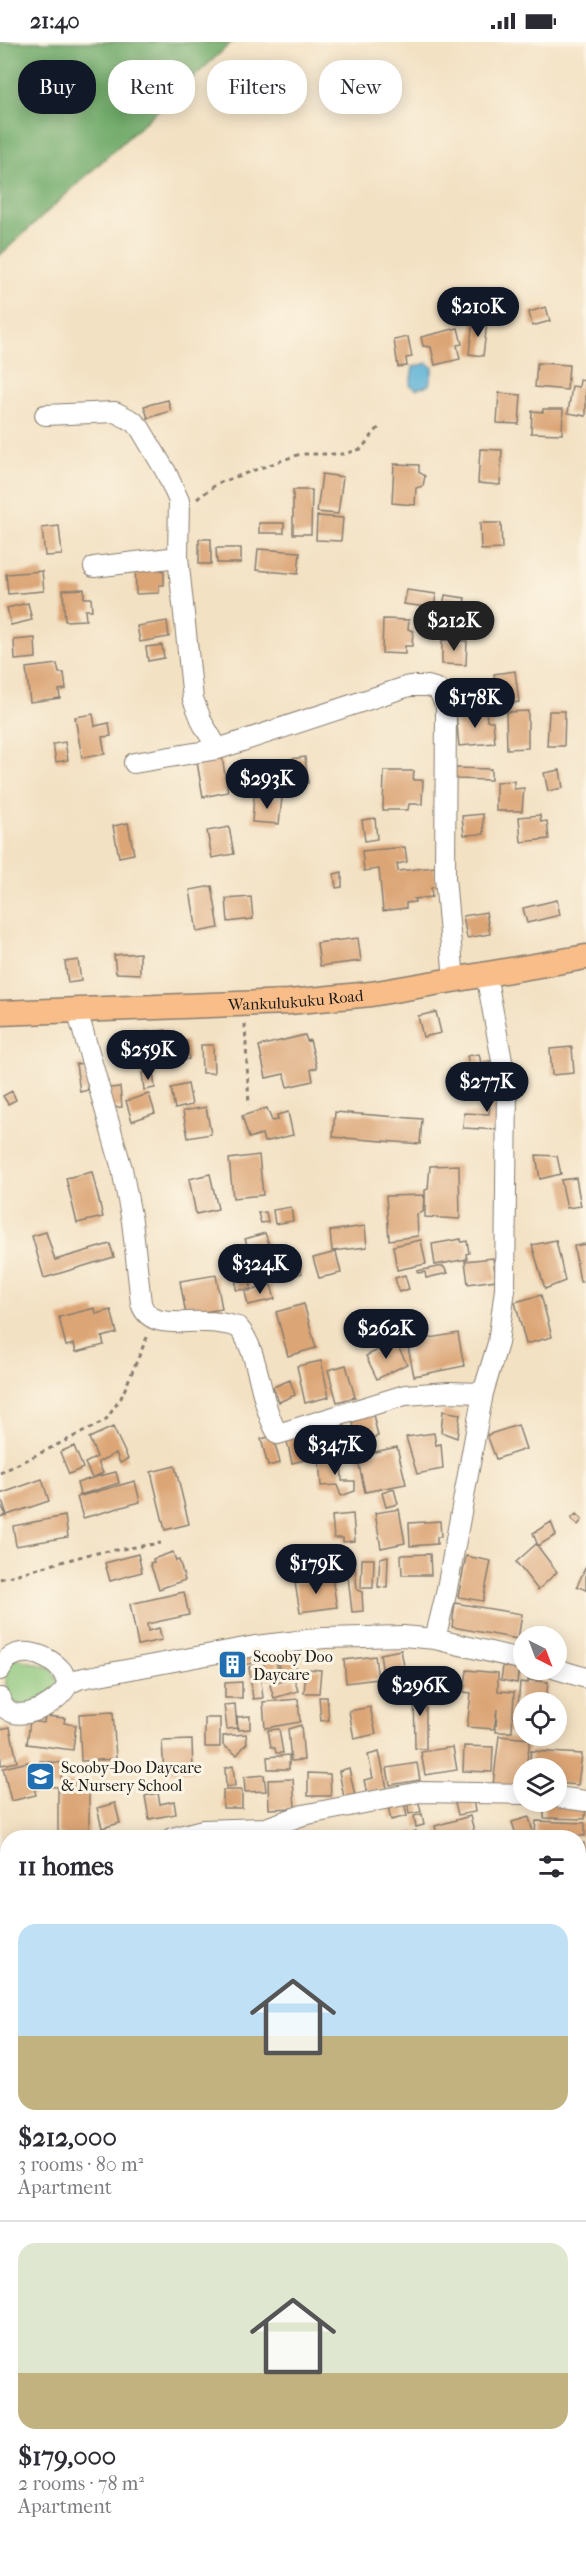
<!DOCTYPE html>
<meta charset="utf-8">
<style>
body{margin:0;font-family:"IM FELL French Canon",serif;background:#f7f7f7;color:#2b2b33;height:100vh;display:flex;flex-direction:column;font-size:22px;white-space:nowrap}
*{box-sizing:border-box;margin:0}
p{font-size:20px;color:#7c7c81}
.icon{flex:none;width:33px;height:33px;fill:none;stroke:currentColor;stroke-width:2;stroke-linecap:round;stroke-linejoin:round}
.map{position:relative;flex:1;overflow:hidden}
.drawer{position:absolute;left:0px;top:1788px;width:586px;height:722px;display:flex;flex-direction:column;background:#fff;border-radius:24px 24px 0 0;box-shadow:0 3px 15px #0003}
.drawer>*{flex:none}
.guide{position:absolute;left:18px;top:18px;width:550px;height:54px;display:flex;gap:12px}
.needle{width:39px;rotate:138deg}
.controls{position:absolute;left:513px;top:1584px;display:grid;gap:12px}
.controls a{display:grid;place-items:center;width:54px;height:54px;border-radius:50%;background:#fff;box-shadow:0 3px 15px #0003;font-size:30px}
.price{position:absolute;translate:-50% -51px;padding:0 14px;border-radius:21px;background:#111827;color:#fff;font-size:20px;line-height:39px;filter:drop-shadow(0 2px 3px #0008)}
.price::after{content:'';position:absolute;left:50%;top:36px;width:18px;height:14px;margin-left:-9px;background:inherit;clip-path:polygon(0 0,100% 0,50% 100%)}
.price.active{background:#222;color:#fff}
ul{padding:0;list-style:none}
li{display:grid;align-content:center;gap:12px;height:318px;padding:0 18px}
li+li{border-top:2px solid #e1e1e2}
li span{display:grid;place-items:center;height:186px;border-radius:18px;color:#555}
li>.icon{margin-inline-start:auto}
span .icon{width:108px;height:108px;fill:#fffc;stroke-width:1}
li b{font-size:26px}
h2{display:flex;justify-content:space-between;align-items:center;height:72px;padding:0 18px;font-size:26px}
.chip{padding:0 21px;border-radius:24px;background:#fff;box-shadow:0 3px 15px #0003;font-size:21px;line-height:54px}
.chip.active{background:#111827;color:#fff}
.status{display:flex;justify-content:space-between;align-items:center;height:42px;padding:0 30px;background:#fff;direction:ltr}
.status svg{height:16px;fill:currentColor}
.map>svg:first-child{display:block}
</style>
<div class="status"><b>21:40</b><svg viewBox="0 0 49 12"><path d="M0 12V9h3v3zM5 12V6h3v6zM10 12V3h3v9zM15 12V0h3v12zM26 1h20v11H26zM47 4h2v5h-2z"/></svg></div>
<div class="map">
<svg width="586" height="2509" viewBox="0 0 586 2509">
<rect width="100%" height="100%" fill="#fcf5e5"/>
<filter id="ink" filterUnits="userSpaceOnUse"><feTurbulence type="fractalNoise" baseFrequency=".0167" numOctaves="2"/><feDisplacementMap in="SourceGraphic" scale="12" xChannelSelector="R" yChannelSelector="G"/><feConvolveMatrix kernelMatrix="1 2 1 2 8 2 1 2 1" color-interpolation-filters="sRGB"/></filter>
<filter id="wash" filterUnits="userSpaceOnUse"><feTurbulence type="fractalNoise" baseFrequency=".008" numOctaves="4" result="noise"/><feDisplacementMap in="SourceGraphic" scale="24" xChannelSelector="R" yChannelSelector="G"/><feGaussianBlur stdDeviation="1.35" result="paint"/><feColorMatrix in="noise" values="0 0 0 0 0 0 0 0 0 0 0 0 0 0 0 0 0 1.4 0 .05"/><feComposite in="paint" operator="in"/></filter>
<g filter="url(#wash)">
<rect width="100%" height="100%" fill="#f3e1c3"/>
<path fill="#8ac579" stroke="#53704a" stroke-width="1.5" d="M12,1615L51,1626L61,1645L25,1667L6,1655V1621Z"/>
<path fill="#6faa69" stroke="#466342" stroke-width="1.5" d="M0,0H232L0,213Z"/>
<path fill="#59b0d6" stroke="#3a6679" stroke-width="1.5" d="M427,321L433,326L429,343L416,347L410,343L413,325Z"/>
<g id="blocks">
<path fill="#dca576" d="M546,265L550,279L532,284L529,270Z
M473,279L487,281L483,314L469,312Z
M458,286L462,302L457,303L460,317L435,323L431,305L423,304L421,295Z
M408,295L412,315L406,316L407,324L398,325L394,298Z
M537,321L569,323L567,348L535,345Z
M580,338L586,339V374L568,371L572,344L579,345Z
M499,351L521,353L519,382L497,381Z
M168,358L171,369L148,376L144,364Z
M543,367H563L562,392L531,391L532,369L543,370Z
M480,407L502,408L500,443L478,441Z
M394,422L419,423V430L425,434L423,444L416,446L415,463L392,461Z
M322,432L343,435L338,472L317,470Z
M293,448H312L311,492H293Z
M317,474L343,476L341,499L316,498Z
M259,481H284V491H259Z
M480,481H501L502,507L481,508Z
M59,484L62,513L45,514L42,486Z
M199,497H211V522H199Z
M216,506H241V521H217Z
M258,507L300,510L298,532L256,528Z
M135,521L164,529V543H159V551L136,552Z
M42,529L44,549L8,552L6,532Z
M84,547V556H91L92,568H85L86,578L65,579L63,548Z
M407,548L436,552L434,566L404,562Z
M445,553L465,556L460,585L440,581Z
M28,561L32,578L11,583L7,566Z
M383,577L409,578L408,587L413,589L412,604H405V612L382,611Z
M167,579L169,595L140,600L137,584Z
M35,596L36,616L15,618L14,598Z
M442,598L467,599L466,623L442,622Z
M162,603L164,616L148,619L146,605Z
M57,622L59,631H64L66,647L59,648L60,656L30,660L26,626Z
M515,629L519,660L497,663L494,632Z
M486,669L487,679H493L495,701L459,704L456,671Z
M528,669V706L507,707L506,670Z
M549,669H565L564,704H547Z
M93,672L95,684L109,681L111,694L102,695L105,712L82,716L75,675Z
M65,700L68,718L56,720L53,702Z
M221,709L228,750L203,755L196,714Z
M305,715L308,741L293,743L291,717Z
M454,726L491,727V738L454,737Z
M560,728L563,746L548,749L544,731Z
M384,729H414L413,738H423L422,762H409L408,768H383Z
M514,739V747L524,746L522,769H496V740Z
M254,754L282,756L279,782L252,780Z
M483,772L484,792L464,793L462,774Z
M540,773L541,780L547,779L549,797L521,800L519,775Z
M375,776L377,797L365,799L362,778Z
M128,781L134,812L119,815L113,784Z
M229,785L234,812L212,816L207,789Z
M405,805L407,820L397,822L398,829L435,825L437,845L431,846L432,855L414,857L415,860L406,861V866L383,869L379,827L364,829L362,809Z
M342,830V845L336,846L334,832Z
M212,844L219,886L197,890L190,848Z
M251,855L253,877L228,880L226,857Z
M557,858L560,873L527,881L523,866Z
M486,870L490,892L467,896L463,874Z
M358,896L361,919L320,924L317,901Z
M140,911V932L116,931L114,913Z
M78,918L81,939L68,941L65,920Z
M436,970L441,991L423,995L418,974Z
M166,988L168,1007L154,1009V1003L147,1004L145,990Z
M305,993L307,999L310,998L317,1026L311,1027L313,1039L287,1045L284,1032L266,1036L259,1004Z
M187,999L189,1017L176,1019L174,1001Z
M201,1003H213L214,1031H202Z
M572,1005L574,1031L552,1033L550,1007Z
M479,1012L481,1021L490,1019L493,1037L454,1045L450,1027L469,1023L467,1014Z
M84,1021L88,1048L80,1050L76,1022Z
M153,1030L155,1046L144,1048L142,1031Z
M188,1042L192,1063L175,1067L171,1046Z
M491,1042L503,1043L500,1088L463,1086L464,1071L489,1072Z
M120,1045L122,1065L111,1066L109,1046Z
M12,1049L16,1058L8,1062L3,1054Z
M149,1052L155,1071L132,1079L126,1059Z
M206,1065L211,1092L188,1096L183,1069Z
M267,1066L272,1079L278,1078L277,1073L288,1070L293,1093L264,1100L262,1092L249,1096L242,1074Z
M335,1070L422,1077L420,1102L333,1095Z
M259,1113L263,1153L233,1156L229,1117Z
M536,1113L557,1114L561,1132L540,1137Z
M459,1123L460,1177L425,1175V1148L428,1147L430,1124Z
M92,1130L103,1175L77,1181L66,1136Z
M210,1132L218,1167L196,1172L189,1137Z
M576,1136L581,1164L567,1166L561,1138Z
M424,1153L423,1170L417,1172L418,1194L389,1198L386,1154Z
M291,1165L293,1179L275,1182L273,1168Z
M266,1170L268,1180L261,1181L258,1171Z
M365,1184L367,1205L332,1209L330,1189Z
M46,1190L55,1218L110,1202L114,1215L44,1236L32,1194Z
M265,1191L269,1202L249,1209L245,1197Z
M461,1197V1200L467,1199L469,1211L466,1212L467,1217L435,1223L432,1202Z
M421,1198L426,1222L397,1228L393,1204Z
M556,1198L565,1239L545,1247L532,1203Z
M586,1202V1239L580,1240L574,1204Z
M336,1210L341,1231L319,1236L313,1216Z
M493,1216L496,1238L468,1242L465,1219Z
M297,1217L302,1231L276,1240L271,1225Z
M443,1224L448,1231L426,1236L425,1230L418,1231L417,1229Z
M216,1233L222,1267L186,1273L180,1239Z
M405,1233L409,1247L399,1250L395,1236Z
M250,1234L251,1247L236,1248V1235Z
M271,1243L275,1257L248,1263L245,1250Z
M541,1253L552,1295L526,1302L515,1260Z
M304,1262L316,1306L288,1314L276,1270Z
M95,1266L96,1272L111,1268L117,1291L102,1295L104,1303L76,1310L74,1302L66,1304L59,1275Z
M381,1271L390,1295L372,1302L363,1278Z
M458,1291L464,1324L414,1334L407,1300Z
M395,1299L407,1322L377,1337L366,1314Z
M321,1319L329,1355L305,1361L297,1324Z
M346,1323L355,1355L337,1360L328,1328Z
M290,1338L295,1353L279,1360L273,1345Z
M372,1368L378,1394L370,1397L372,1408L360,1411L351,1373Z
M443,1369L460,1372L457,1396L441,1390Z
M342,1377L345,1387L325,1393L329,1406L317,1409L311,1386Z
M518,1383L526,1407L496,1417L487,1393Z
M113,1385L128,1417L120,1421L116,1411L98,1420L103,1431L92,1436L116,1430L119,1441L80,1453L77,1441L92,1436L85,1421L97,1415L89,1396Z
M308,1389L314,1416L292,1421L286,1395Z
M434,1391L436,1403L441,1402L443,1427L417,1432L406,1395Z
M273,1394L280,1421L268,1424L261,1397Z
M74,1404L83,1426L69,1432L60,1410Z
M397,1405L406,1442L365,1450L357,1414Z
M341,1417L342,1439H355V1449L341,1454L337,1443L321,1444L319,1418Z
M175,1424L189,1482L165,1488L151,1430Z
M42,1437L49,1459L7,1473L0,1452Z
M135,1439L140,1460L83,1476L77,1455Z
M394,1447L398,1462L386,1465L382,1451Z
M0,1461L6,1473L0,1475Z
M399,1467L405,1501L381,1506L375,1471Z
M353,1472L355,1499L343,1500V1496H334L332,1474Z
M576,1472L582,1478L578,1483L571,1477Z
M65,1474L68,1495L16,1504L13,1484Z
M440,1479L441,1495H437V1502L410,1504L409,1481Z
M551,1480L556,1493L538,1504L533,1491Z
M536,1502L557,1530L538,1548L516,1520Z
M173,1510L176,1519L179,1518L185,1538L159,1547L150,1521L154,1520L153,1517Z
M138,1512L142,1530L110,1539L105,1521Z
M430,1512L431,1533H402L401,1513Z
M388,1514L387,1546L378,1545L380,1516Z
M466,1514L491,1519L483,1559L458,1555Z
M362,1517H374L373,1546H361Z
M586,1524V1548L577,1544Z
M355,1525L357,1548L362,1550L363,1569L352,1570L347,1526Z
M332,1536L337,1565L300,1570L295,1541Z
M184,1550L189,1573L147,1582L148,1589L159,1586L162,1598L138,1603L130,1562Z
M455,1561L522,1572L518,1597L452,1585Z
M401,1608L405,1629L383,1632L380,1612Z
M254,1613L255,1621L242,1623L241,1614Z
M276,1613L279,1636L266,1638L263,1615Z
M278,1613H294L296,1633L281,1634Z
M223,1614L236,1615L240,1631L229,1634Z
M375,1614L378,1637L346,1641L344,1618Z
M504,1618L520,1620L517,1641L501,1638Z
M259,1623L263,1656L253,1657L249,1625Z
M306,1627L321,1628L319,1651H304Z
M467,1628L498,1631V1649L514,1650L512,1690H496L497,1667L494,1687L467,1685L471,1651L464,1650Z
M405,1633L406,1644L389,1645L388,1634Z
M294,1636L298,1649L274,1656L270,1643Z
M528,1638L548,1640L546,1660H524V1665H518L520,1640L528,1641Z
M242,1640V1656H225V1641Z
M414,1644L426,1645V1707L415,1706Z
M319,1655H327L329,1678L321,1679Z
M298,1657L300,1680L265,1686L263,1660Z
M235,1662L237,1686L227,1687L224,1663Z
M370,1665L376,1692L354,1697L349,1669Z
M113,1670L116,1717L81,1719L79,1672Z
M45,1674L65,1676L64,1681L76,1683L73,1708L27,1702L30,1679L44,1681Z
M250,1674V1687L238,1688L237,1675Z
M205,1676H220V1705H205Z
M301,1683L304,1718L291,1719L288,1687Z
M10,1685L17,1720L1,1723L0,1687Z
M279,1687L283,1711H276L275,1706L271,1705L268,1688Z
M246,1692L247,1701L237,1713L223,1703V1694Z
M499,1694L530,1697L526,1726H524V1746L493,1743Z
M192,1698L193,1730L164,1731L162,1699Z
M464,1704L493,1705L492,1730L463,1729Z
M453,1705L457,1728L425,1733L421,1710Z
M531,1709L582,1712L578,1743L556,1741V1726H529Z
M379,1710L387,1746L367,1751L364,1738L373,1736L368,1713Z
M289,1713V1727H268L267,1715Z
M40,1719L62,1721L61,1740L89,1742V1796H63V1792H58V1745L37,1744Z
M28,1720L36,1753L11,1759L3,1726Z
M417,1721L420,1738L390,1743L387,1726Z
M233,1724L235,1744L226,1745L225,1726Z
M349,1726L355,1754L344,1756L339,1729Z
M308,1731L330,1732L331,1754H308Z
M264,1733L266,1749L245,1750L244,1735Z
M293,1737L295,1766L269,1767L268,1738Z
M223,1748H242V1766H223Z
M158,1751L160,1762L174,1759L176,1772L149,1777L145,1754Z
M403,1755L407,1774L391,1778L387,1759Z
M473,1756L475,1770L458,1773L455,1760Z
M418,1757L421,1770L409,1772L407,1758Z
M115,1761L120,1781L102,1786L97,1766Z
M544,1761L586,1762L585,1777L544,1776Z
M422,1772L424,1783L416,1785L414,1774Z
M470,1774L475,1792L464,1796H438L435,1784Z
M529,1775L534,1794L517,1796L512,1780Z
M536,1779L585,1781V1794L535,1791Z
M416,1789L418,1796H394V1795Z
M579,1801H584V1817H579Z
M579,1819H584V1827H579Z
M586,2007V2066L579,2069V2009Z
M1,2072L8,2079V2084L0,2090Z
M0,2099L4,2104L8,2102V2130L0,2126Z
M0,2169L8,2176V2183L0,2192Z
M0,2278L7,2285L0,2292Z
M5,2337H8V2366H5Z
M8,2438V2455L3,2457L0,2442Z"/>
</g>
</g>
<g filter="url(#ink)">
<use href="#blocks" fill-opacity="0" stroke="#887e70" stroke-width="1.5"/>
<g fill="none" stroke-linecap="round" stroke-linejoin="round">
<defs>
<path id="minor" d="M45,373L115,370L133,379L140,386L166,430L179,459L178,515L193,657L203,682L218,707
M94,525L178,515
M134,721L218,707L409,644H428L438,647L446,664L445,835L454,938
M77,968L122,1127L132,1179L141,1261C149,1288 183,1278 205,1280C216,1280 227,1282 238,1285C260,1309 259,1362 278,1392L405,1353L449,1350L483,1351
M435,1597L446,1552L483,1351L498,1301L505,1247L507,1046L486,932
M556,1627L586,1636
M0,1628C12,1600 46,1610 62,1629C64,1632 66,1638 68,1642
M83,1636L255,1604L324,1596L403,1594L435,1597L524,1618
M0,1656C9,1689 59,1663 68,1642L79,1637
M556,1755L586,1759
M172,1796L203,1788L266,1786L303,1773L420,1750L524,1752
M579,1984L586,1982
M0,2142L8,2136
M579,2472L586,2475
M21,2502L22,2509"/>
<g id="major">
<path id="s1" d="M0,971L289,960L371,952L586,915"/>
</g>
</defs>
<use href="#minor" stroke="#887e70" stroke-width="22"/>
<use href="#major" stroke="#887e70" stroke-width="27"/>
<path stroke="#887e70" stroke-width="3" stroke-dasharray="4.5 4.5" stroke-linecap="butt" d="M197,457L218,441L300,412H344L361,407L380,384
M245,982L249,1063
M0,1431L105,1379L121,1356L148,1293
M0,1537L90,1512L161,1501
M579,2243L586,2239"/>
<use href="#minor" stroke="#fff" stroke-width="20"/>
<use href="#major" stroke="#f8bd88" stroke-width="24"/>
</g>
</g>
<defs>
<symbol id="building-square" viewBox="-11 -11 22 22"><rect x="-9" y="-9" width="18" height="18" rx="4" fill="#1f6fb2" stroke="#fcf5e5"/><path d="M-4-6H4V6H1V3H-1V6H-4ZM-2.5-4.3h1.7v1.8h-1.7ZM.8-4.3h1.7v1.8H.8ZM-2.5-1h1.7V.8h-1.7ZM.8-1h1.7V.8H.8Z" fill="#fff"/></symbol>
<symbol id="school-square" viewBox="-11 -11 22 22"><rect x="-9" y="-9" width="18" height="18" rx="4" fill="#1f6fb2" stroke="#fcf5e5"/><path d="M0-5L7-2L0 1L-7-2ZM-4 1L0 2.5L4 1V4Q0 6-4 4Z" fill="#fff"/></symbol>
</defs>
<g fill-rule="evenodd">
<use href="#building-square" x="216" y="1606" width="33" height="33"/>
<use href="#school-square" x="24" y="1718" width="33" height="33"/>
</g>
<g text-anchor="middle" stroke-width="6" stroke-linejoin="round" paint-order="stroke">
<g font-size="16" fill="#1c1c1c" stroke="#fcf5e5">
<text dy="6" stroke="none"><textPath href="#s1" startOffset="296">Wankulukuku Road</textPath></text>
</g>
<g font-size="16" fill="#1c1c1c" stroke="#fcf5e5" text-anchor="start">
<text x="253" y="1620">Scooby Doo<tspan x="253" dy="18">Daycare</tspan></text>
<text x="61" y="1731">Scooby-Doo Daycare<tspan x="61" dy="18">&amp; Nursery School</tspan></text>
</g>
</g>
</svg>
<div class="controls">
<a><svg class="needle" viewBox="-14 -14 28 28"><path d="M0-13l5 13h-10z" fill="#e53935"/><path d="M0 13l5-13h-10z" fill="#7c7c81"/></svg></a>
<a><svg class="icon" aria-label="locate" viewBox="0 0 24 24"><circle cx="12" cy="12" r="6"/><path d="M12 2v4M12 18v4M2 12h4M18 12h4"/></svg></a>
<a><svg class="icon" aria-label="layers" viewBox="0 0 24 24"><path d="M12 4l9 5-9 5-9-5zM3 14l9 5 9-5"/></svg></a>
</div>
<b class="price" style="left:478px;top:296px">$210K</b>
<b class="price active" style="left:454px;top:610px">$212K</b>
<b class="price" style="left:475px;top:687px">$178K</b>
<b class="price" style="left:267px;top:768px">$293K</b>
<b class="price" style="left:148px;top:1039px">$259K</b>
<b class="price" style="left:487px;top:1071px">$277K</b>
<b class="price" style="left:260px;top:1253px">$324K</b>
<b class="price" style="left:386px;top:1318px">$262K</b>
<b class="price" style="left:335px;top:1434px">$347K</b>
<b class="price" style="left:316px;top:1553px">$179K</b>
<b class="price" style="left:420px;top:1675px">$296K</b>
<div class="guide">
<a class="chip active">Buy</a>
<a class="chip">Rent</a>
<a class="chip">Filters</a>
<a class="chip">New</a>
</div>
<section class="drawer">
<h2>11 homes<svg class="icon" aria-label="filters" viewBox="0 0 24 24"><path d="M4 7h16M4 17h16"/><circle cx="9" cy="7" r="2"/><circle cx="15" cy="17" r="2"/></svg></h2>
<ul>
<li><span style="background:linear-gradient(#bfe0f5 60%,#c2b280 0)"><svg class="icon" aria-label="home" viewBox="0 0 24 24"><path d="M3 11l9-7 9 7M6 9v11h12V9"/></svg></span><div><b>$212,000</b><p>3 rooms · 80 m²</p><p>Apartment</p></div></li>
<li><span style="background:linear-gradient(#dfe7d0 70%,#c2b280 0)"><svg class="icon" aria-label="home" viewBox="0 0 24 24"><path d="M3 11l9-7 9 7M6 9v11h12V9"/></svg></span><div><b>$179,000</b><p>2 rooms · 78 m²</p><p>Apartment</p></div></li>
</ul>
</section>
</div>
